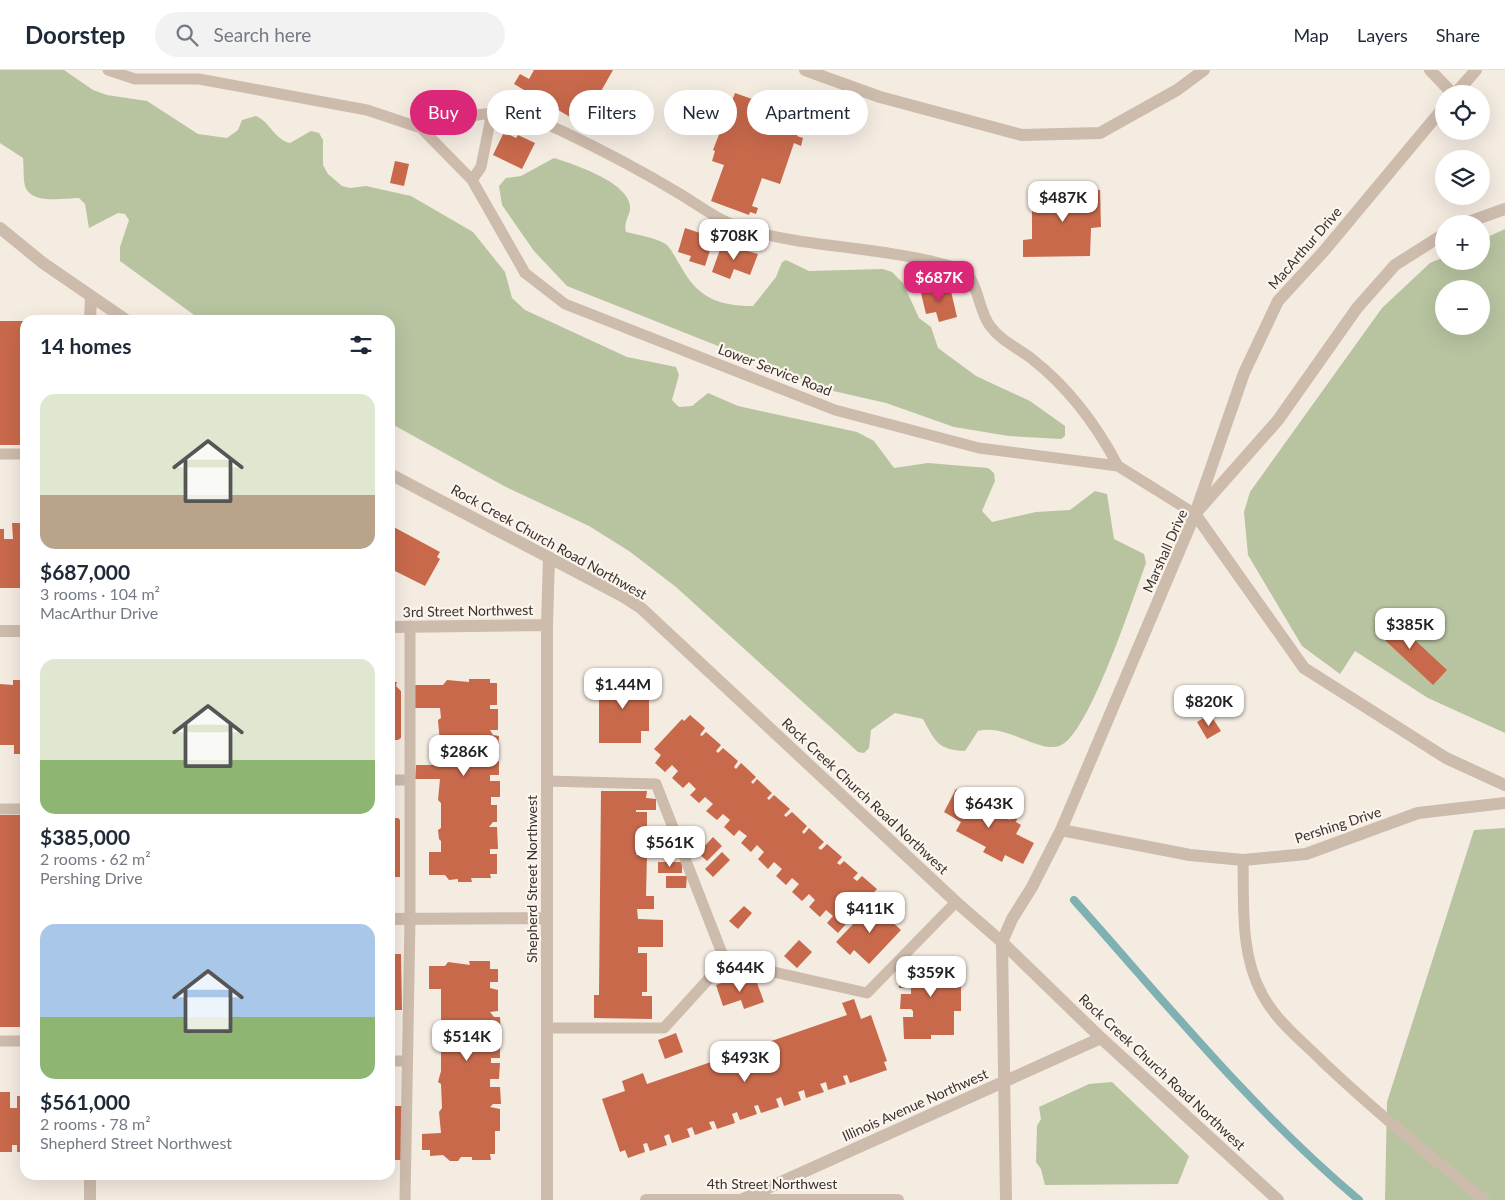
<!DOCTYPE html>
<meta charset="utf-8">
<style>
body{margin:0;font-family:Lato,sans-serif;background:#f2f2f3;color:#1f2937;height:100vh;display:flex;flex-direction:column;font-size:19px;white-space:nowrap}
*{box-sizing:border-box;margin:0}
p{font-size:16px;color:#747a83}
.icon{flex:none;width:28px;height:28px;fill:none;stroke:currentColor;stroke-width:2;stroke-linecap:round;stroke-linejoin:round}
.map{position:relative;flex:1;overflow:hidden}
.drawer{position:absolute;left:20px;top:245px;width:375px;height:865px;display:flex;flex-direction:column;background:#fff;border-radius:15px;box-shadow:0 5px 20px #0002}
.drawer>*{flex:none}
.banner{position:absolute;left:410px;top:20px;width:475px;height:45px;display:flex;gap:10px}
.tools{position:absolute;left:1435px;top:15px;display:grid;gap:10px}
.tools a{display:grid;place-items:center;width:55px;height:55px;border-radius:50%;background:#fff;box-shadow:0 5px 20px #0002;font-size:25px}
.price{position:absolute;translate:-50% -42px;padding:0 11px;border-radius:10px;background:#fff;color:#222;font-size:16px;line-height:32px;filter:drop-shadow(0 1px 2px #0008)}
.price::after{content:'';position:absolute;left:50%;top:30px;width:15px;height:11px;margin-left:-8px;background:inherit;clip-path:polygon(0 0,100% 0,50% 100%)}
.price.selected{background:#db2777;color:#fff}
ul{padding:0;list-style:none}
li{display:grid;align-content:center;gap:10px;height:265px;padding:0 20px}
li span{display:grid;place-items:center;height:155px;border-radius:15px;color:#555}
li>.icon{margin-inline-start:auto}
span .icon{width:90px;height:90px;fill:#fffc;stroke-width:1}
li b{font-size:21px}
h2{display:flex;justify-content:space-between;align-items:center;height:60px;padding:0 20px;font-size:21px}
.chip{padding:0 18px;border-radius:22px;background:#fff;box-shadow:0 5px 20px #0002;font-size:18px;line-height:45px}
.chip.selected{background:#db2777;color:#fff}
header{display:flex;align-items:center;gap:30px;box-sizing:border-box;height:70px;padding:0 25px;background:#fff;border-bottom:1px solid #e0e1e3}
header strong{font-size:24px}
nav{display:flex;gap:28px;margin-inline-start:auto;font-size:18px}
.search{width:350px;height:45px;background:#f2f2f3;display:flex;align-items:center;gap:12px;box-sizing:border-box;padding:0 18px;border-radius:28px;color:#747a83;font-size:19px}
.map>svg:first-child{display:block}
</style>
<header>
<strong>Doorstep</strong>
<div class="search"><svg class="icon" aria-label="search" viewBox="0 0 24 24"><circle cx="10" cy="10" r="6"/><path d="M15 15l6 6"/></svg>Search here</div>
<nav><a>Map</a><a>Layers</a><a>Share</a></nav>
</header>
<div class="map">
<svg width="1505" height="1130" viewBox="0 0 1505 1130">
<rect width="100%" height="100%" fill="#f4ebe1"/>
<path fill="#b8c4a0" fill-rule="evenodd" d="M0,0H64L93,20L107,25L147,31L198,64L227,68L238,60L242,50L256,46C270,52 275,70 290,73L311,61L319,63L323,70V95L328,104L342,116L350,118L366,116L411,126L473,162L505,202L512,228L525,240L627,287L676,297L679,305L672,330L679,337L692,336L708,323L738,336L857,362L874,371L894,398L928,393L988,398L994,403L995,411L982,441L992,452L1036,442L1070,440L1095,421L1107,424L1114,469L1144,484L1146,493C1134,525 1088,668 1059,676C1039,683 1005,653 978,661L965,681C938,680 935,671 923,649L895,643L871,660L869,678L864,683L858,682L676,517L629,481L589,456L504,416L390,353V250H201L120,191V177L129,150L125,144L118,143L89,158L85,134L79,128C63,128 31,135 25,116C23,107 24,97 23,88L0,73Z
M554,88C573,94 628,112 630,136C631,145 623,151 626,162C638,165 653,167 664,173C671,177 675,188 680,195C697,227 717,236 753,236L776,207L782,192L786,190L809,201L883,199L892,202L903,213L919,248L931,257L938,278L976,306L1030,331L1065,356V366L1061,369L1009,366L954,357L886,333L829,320L567,216L534,181L502,135L499,116L506,108L521,106Z
M1505,159V663L1428,628L1355,581L1340,604L1302,576L1248,485L1244,442L1250,422L1382,238L1430,193L1444,187V191H1481V170ZM1444,219H1481V256H1444Z
M1505,758V1130H1385L1387,1032L1474,760Z
M1112,1012L1189,1086L1178,1114L1045,1115L1041,1099L1036,1092L1037,1056L1041,1049L1039,1037L1089,1014Z"/>
<g fill="none" stroke-linecap="round" stroke-linejoin="round">
<path stroke="#7fb0b2" stroke-width="8" d="M1074,830C1166,933 1253,1041 1359,1130"/>
</g>
<path fill="#c8694b" d="M534,0H613L596,30L587,25L579,40L575,38L570,47L514,14L520,4L529,9Z
M735,23L803,47L797,66L803,68L801,76L794,73L780,114L762,108L752,136L758,138L756,144L750,142L749,145L711,131L724,95L712,91L715,81L713,80Z
M504,62L516,68L518,65L535,73L522,99L493,85Z
M395,91L409,94L404,116L390,113Z
M1068,119L1100,120L1101,157L1091,158L1090,186L1023,187V170L1032,169V132H1036L1035,122Z
M685,158L700,163L699,166L713,171L705,196L689,191L691,186L678,182Z
M722,174L758,184L750,205L734,199L730,209L712,202Z
M933,216L934,221L950,217L957,247L939,252L936,242L926,244L920,219Z
M0,251H25V375H0Z
M12,453H25V518H0V459H4V469H13Z
M390,455L440,482L437,487L440,489L425,516L393,500L390,507Z
M1388,545L1447,600L1433,615L1374,560Z
M599,608H646L647,616H649V661H641V673H599Z
M469,609H490V613H497V635H490V639H498V660H490L493,665L499,666L498,682H490V691H499V705H490V711H500V727H491V735H497V752H493L489,757H497L498,779H490V784H497V804H490L491,808H471L472,812H458V809L449,810L445,805H429V782H441V771L439,769L438,760L441,758V733L438,730L440,709H415L416,695H438V687L441,685L438,650L441,648L440,638H415V615H443L447,610L469,612Z
M13,610H25V684H14V675H0V614L13,615Z
M390,612H397L396,616L401,621V668L398,670H390Z
M1210,644L1221,661L1207,669L1197,652Z
M690,645L705,658L700,665L702,666L706,662L721,675L716,681L718,683L723,678L738,691L734,697L736,699L741,693L756,707L751,712L753,714L757,709L772,723L767,728L769,730L774,725L790,739L784,745L786,747L792,742L807,756L802,762L804,764L809,758L824,772L818,778L821,780L827,774L842,787L837,793L840,795L844,791L858,803L853,808L857,811L862,806L877,819L838,863L827,853L833,846L826,840L820,847L809,837L815,830L809,824L802,831L792,822L799,814L792,808L786,815L776,806L782,799L774,792L768,799L758,789L764,782L757,775L751,782L741,773L747,766L739,760L734,766L724,757L730,750L723,744L717,750L706,741L713,734L705,727L699,733L690,725L696,719L689,712L683,718L672,708L678,701L672,695L665,702L655,693L661,685L654,679L682,649L684,651Z
M956,719L972,728L970,731L1003,749L1004,747L1010,750L1012,746L1017,749L1016,752L1021,755L1016,764L1034,773L1023,794L1005,785L1002,792L983,782L986,777L956,761L961,752L944,742Z
M601,721H647L646,728L656,729V740H636V742H647V763H670V774H647L646,782H636V785H647L646,826H654V839H637L638,849L663,850V877H638V883H647V922H642V926H652V949L594,948V925H599Z
M0,745H25V957H0Z
M390,748H398L400,750V807H390Z
M713,767L722,776L707,791L698,783Z
M722,782L730,790L713,807L705,799Z
M658,792H682V803H658Z
M666,806H687L686,818H666Z
M875,831L890,844L887,847L901,860L869,894L854,880L850,885L836,872Z
M744,836L752,843L738,859L729,851Z
M799,870L812,882L797,898L784,886Z
M390,884H401L402,940H390Z
M932,890H953L954,895H961V941H954V965H931V969H904L903,947H913V941L911,939H900L901,924H911V918H899V898H910L915,894L932,893Z
M469,891H490V899H498V912H490V918L498,920V941L490,942L494,947H500L501,963H491L490,972H500V988H491V993H500L499,1009H490V1017H500L501,1034H493L490,1037L500,1039V1061H495V1084H490L491,1090H472V1087H461L458,1091H450L443,1085L430,1086V1080H422V1064L441,1063L439,1042L442,1038L441,1014L438,1012L441,1001V919H429V896H445L448,892L470,895Z
M736,908L739,916L756,910L764,932L744,939L741,930L723,936L716,915Z
M854,929L861,949L871,945L887,991L884,992L887,1000L850,1013L847,1005L843,1006L846,1014L828,1020L826,1012L820,1014L824,1022L806,1028L804,1020L798,1022L801,1030L784,1036L781,1027L776,1029L779,1037L761,1043L758,1035L754,1036L757,1044L740,1050L737,1042L732,1044L735,1053L717,1059L714,1051L709,1052L712,1059L695,1065L692,1057L687,1059L690,1067L672,1073L669,1064L664,1066L667,1075L650,1081L647,1073L643,1074L645,1082L628,1088L625,1080L620,1082L602,1029L625,1021L622,1011L643,1003L647,1014L847,945L842,933Z
M676,963L683,982L665,989L658,970Z
M0,1022H10V1038H17V1026H25V1082H17V1075H12V1082H0Z
M390,1036H402L401,1090H390Z"/>
<g fill="none" stroke-linecap="round" stroke-linejoin="round">
<path stroke="#cdbbac" stroke-width="11" d="M108,0L135,9H199L367,40L421,58L472,110L525,203L565,234L835,340L979,378L1118,396L1195,444
M421,58C450,53 482,40 511,43C529,45 546,54 562,61C602,80 642,101 680,124C703,138 723,154 750,161C810,177 874,177 935,192C944,195 958,196 966,203C978,214 979,241 990,256C1001,271 1018,278 1032,289C1069,318 1096,354 1118,396
M472,110L481,97L492,42
M0,384H25
M390,710H410
M547,711L656,714L725,891
M0,739H25
M1243,790C1244,835 1240,884 1262,924C1276,951 1302,971 1323,992C1375,1041 1429,1086 1485,1130
M547,958H664L725,891L867,923L956,832
M0,971H25
M390,991H407
M405,1130L410,849V556"/>
<path stroke="#cdbbac" stroke-width="12" d="M805,0L880,27L1022,65L1100,63L1177,20L1204,0
M1430,0L1453,24
M1455,24L1476,0
M1444,37L1324,181L1278,231L1244,303L1195,444L1304,598L1446,688L1505,715
M1463,154L1505,139
M90,250L91,227
M390,557L547,555
M0,561H25
M1061,760L1190,785L1243,790L1306,784L1418,743L1505,733
M390,849L547,848
M90,1105V1130
M547,1130V555L549,487
M646,1130H898
M1006,1130L1002,872L1012,849L1032,817L1061,760L1195,444L1278,350L1357,238L1395,195L1444,164"/>
<path stroke="#cdbbac" stroke-width="12" d="M0,158L43,193L126,250
M390,404L622,526L641,538L956,832L1002,872L1101,968L1278,1130
M741,1130L1101,968"/>
</g>
<g text-anchor="middle" stroke-width="4.5" stroke-linejoin="round" paint-order="stroke">
<g font-size="14" fill="#3b302b" stroke="#fbf5ee">
<text transform="translate(1305 178) rotate(-49)" y="5">MacArthur Drive</text>
<text transform="translate(775 300) rotate(21)" y="5">Lower Service Road</text>
<text transform="translate(549 472) rotate(29)" y="5">Rock Creek Church Road Northwest</text>
<text transform="translate(1165 481) rotate(-66)" y="5">Marshall Drive</text>
<text transform="translate(468 541) rotate(-1)" y="5">3rd Street Northwest</text>
<text transform="translate(865 726) rotate(43)" y="5">Rock Creek Church Road Northwest</text>
<text transform="translate(1338 755) rotate(-18)" y="5">Pershing Drive</text>
<text transform="translate(532 809) rotate(-90)" y="5">Shepherd Street Northwest</text>
<text transform="translate(1162 1002) rotate(43)" y="5">Rock Creek Church Road Northwest</text>
<text transform="translate(915 1035) rotate(-24)" y="5">Illinois Avenue Northwest</text>
<text x="772" y="1119">4th Street Northwest</text>
</g>
</g>
</svg>
<div class="tools">
<a><svg class="icon" aria-label="locate" viewBox="0 0 24 24"><circle cx="12" cy="12" r="6"/><path d="M12 2v4M12 18v4M2 12h4M18 12h4"/></svg></a>
<a><svg class="icon" aria-label="layers" viewBox="0 0 24 24"><path d="M12 4l9 5-9 5-9-5zM3 14l9 5 9-5"/></svg></a>
<a>+</a>
<a>−</a>
</div>
<b class="price" style="left:1063px;top:153px">$487K</b>
<b class="price" style="left:734px;top:191px">$708K</b>
<b class="price selected" style="left:939px;top:233px">$687K</b>
<b class="price" style="left:1410px;top:580px">$385K</b>
<b class="price" style="left:623px;top:640px">$1.44M</b>
<b class="price" style="left:1209px;top:657px">$820K</b>
<b class="price" style="left:464px;top:707px">$286K</b>
<b class="price" style="left:989px;top:759px">$643K</b>
<b class="price" style="left:670px;top:798px">$561K</b>
<b class="price" style="left:870px;top:864px">$411K</b>
<b class="price" style="left:740px;top:923px">$644K</b>
<b class="price" style="left:931px;top:928px">$359K</b>
<b class="price" style="left:467px;top:992px">$514K</b>
<b class="price" style="left:745px;top:1013px">$493K</b>
<div class="banner">
<a class="chip selected">Buy</a>
<a class="chip">Rent</a>
<a class="chip">Filters</a>
<a class="chip">New</a>
<a class="chip">Apartment</a>
</div>
<section class="drawer">
<h2>14 homes<svg class="icon" aria-label="filters" viewBox="0 0 24 24"><path d="M4 7h16M4 17h16"/><circle cx="9" cy="7" r="2"/><circle cx="15" cy="17" r="2"/></svg></h2>
<ul>
<li><span style="background:linear-gradient(#dfe7d0 65%,#b9a48a 0)"><svg class="icon" aria-label="home" viewBox="0 0 24 24"><path d="M3 11l9-7 9 7M6 9v11h12V9"/></svg></span><div><b>$687,000</b><p>3 rooms · 104 m²</p><p>MacArthur Drive</p></div></li>
<li><span style="background:linear-gradient(#dfe7d0 65%,#8fb573 0)"><svg class="icon" aria-label="home" viewBox="0 0 24 24"><path d="M3 11l9-7 9 7M6 9v11h12V9"/></svg></span><div><b>$385,000</b><p>2 rooms · 62 m²</p><p>Pershing Drive</p></div></li>
<li><span style="background:linear-gradient(#a9c7e8 60%,#8fb573 0)"><svg class="icon" aria-label="home" viewBox="0 0 24 24"><path d="M3 11l9-7 9 7M6 9v11h12V9"/></svg></span><div><b>$561,000</b><p>2 rooms · 78 m²</p><p>Shepherd Street Northwest</p></div></li>
</ul>
</section>
</div>
